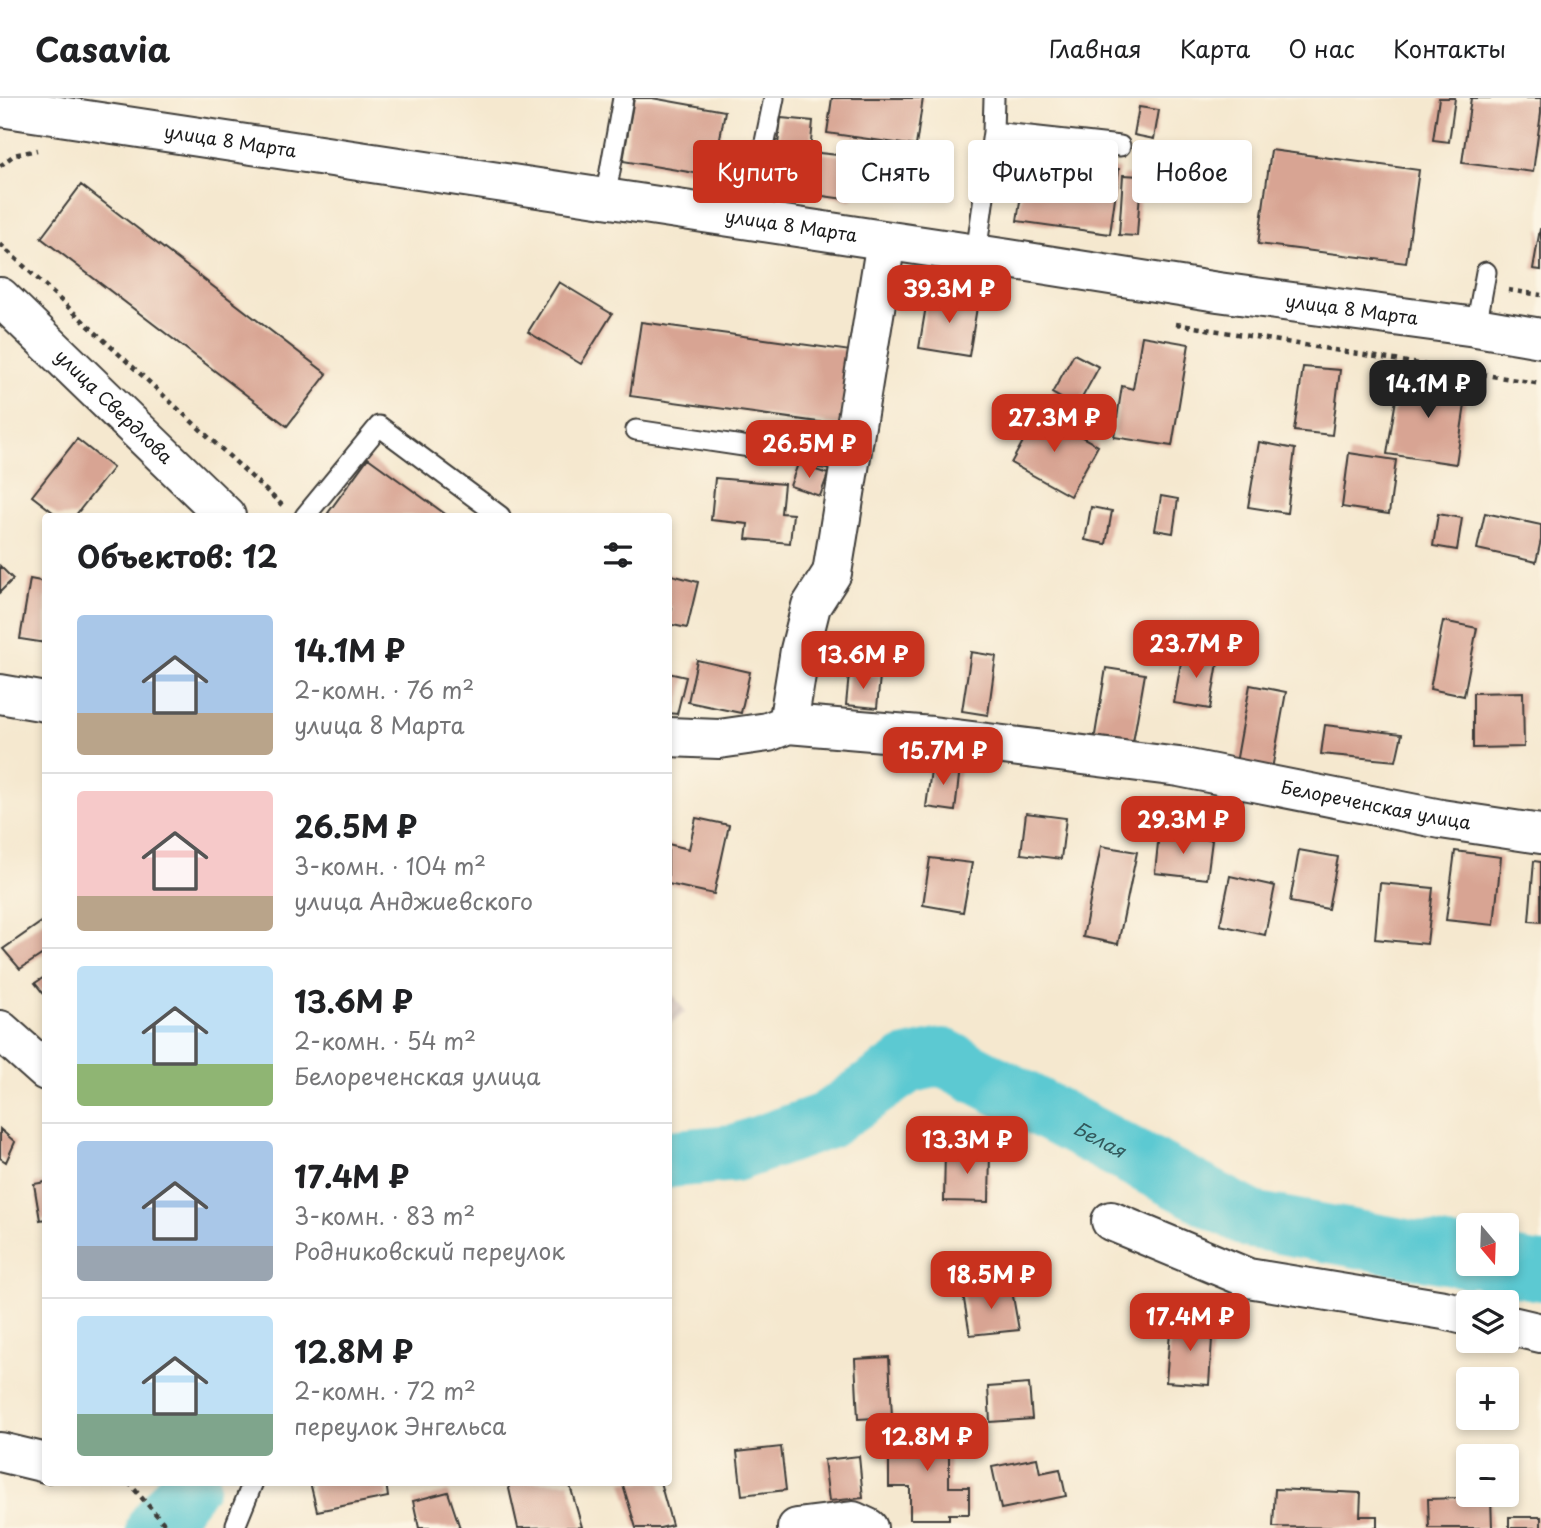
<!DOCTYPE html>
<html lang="ru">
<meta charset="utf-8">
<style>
body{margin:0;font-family:"Playpen Sans",sans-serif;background:#f2f2f2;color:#202124;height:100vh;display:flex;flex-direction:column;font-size:26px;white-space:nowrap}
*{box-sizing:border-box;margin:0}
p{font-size:23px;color:#757577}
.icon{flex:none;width:38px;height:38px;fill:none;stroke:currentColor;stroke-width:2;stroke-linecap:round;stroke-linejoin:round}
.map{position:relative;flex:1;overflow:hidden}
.drawer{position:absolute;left:42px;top:415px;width:630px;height:973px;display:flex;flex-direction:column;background:#fff;border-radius:7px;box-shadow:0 4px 10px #0003}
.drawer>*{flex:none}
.hud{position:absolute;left:693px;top:42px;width:665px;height:63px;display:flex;gap:14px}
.needle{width:46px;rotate:161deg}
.fabs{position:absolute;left:1456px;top:1115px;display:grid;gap:14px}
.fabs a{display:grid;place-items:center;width:63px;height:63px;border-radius:7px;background:#fff;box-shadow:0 4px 10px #0003;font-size:35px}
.price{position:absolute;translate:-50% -60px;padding:0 16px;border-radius:14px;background:#c8321e;color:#fff;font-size:23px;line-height:46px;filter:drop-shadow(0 2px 4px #0008)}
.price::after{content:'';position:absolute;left:50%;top:42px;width:21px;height:16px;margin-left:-10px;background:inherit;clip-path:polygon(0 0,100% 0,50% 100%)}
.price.selected{background:#222;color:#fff}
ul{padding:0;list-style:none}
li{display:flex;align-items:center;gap:21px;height:175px;padding:0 35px}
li+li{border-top:2px solid #e0e0e0}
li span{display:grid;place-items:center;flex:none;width:196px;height:140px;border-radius:7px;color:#555}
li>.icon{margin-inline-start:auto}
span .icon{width:84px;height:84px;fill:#fffc;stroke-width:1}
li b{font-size:30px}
h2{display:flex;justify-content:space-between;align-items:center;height:84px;padding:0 35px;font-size:30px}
.pill{padding:0 24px;border-radius:7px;background:#fff;box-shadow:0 4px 10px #0003;font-size:24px;line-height:63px}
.pill.selected{background:#c8321e;color:#fff}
header{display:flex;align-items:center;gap:42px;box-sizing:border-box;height:98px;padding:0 35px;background:#fff;border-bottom:2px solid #e0e0e0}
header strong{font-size:33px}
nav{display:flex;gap:38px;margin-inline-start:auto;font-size:24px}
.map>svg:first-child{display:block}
</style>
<header>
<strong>Casavia</strong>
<nav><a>Главная</a><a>Карта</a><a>О нас</a><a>Контакты</a></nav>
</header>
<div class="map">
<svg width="1541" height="1430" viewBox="0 0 1541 1430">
<defs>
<pattern id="industrial-furrows" width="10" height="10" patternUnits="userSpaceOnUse" patternTransform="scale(1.75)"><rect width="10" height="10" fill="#d0c0bc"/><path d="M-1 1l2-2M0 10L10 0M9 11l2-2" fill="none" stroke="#b2a4a1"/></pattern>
</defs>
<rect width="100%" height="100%" fill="#fcf5e5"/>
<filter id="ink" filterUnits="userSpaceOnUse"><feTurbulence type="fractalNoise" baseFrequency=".0143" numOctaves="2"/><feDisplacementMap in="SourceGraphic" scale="14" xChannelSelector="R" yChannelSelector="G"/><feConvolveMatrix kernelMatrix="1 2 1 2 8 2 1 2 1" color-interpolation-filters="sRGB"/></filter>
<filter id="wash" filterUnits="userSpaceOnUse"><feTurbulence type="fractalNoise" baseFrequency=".00686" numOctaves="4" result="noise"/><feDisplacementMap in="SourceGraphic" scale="28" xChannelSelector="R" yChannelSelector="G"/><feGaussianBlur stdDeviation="1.57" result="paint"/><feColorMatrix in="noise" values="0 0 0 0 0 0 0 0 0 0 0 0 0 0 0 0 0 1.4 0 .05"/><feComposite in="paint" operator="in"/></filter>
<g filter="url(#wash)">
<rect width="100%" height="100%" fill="#f5e8cf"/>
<path fill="url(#industrial-furrows)" d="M669,891L686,914L669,927Z"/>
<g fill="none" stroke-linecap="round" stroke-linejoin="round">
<g stroke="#5cc9d2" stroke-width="58">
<path id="s1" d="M668,1061L735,1055L826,1023L907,967L943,959L1252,1122L1468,1161"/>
<path d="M1493,1166L1541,1174"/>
<path d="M155,1430L191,1384"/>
</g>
</g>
<g id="blocks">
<path fill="#d8a493" d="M634,0H652L725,13L713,78L623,63Z
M832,0H923L916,48L827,35Z
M1439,0H1455L1449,44L1433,42Z
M1471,0H1541V15L1533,74L1462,65Z
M1139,9L1159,12L1154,41L1134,37Z
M781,20L813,23L810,54L857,59L863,67L858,96L851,102L788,93L775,75Z
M1271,52L1419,72L1406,165L1258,146Z
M1027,57L1119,71L1110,136L1017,123Z
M1123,77L1141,78L1137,138L1119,137Z
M81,87L327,276L287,328L41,140Z
M1540,131H1541V172L1533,171Z
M559,184L612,216L581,266L528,234Z
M928,196L978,203L969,258L919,250Z
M641,224L851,253L840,327L630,298Z
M1142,238L1189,246L1172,348L1114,339L1122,288L1133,291Z
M1074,256L1099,269L1077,309L1052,295Z
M1303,269L1340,272L1332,337L1294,333Z
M1400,277L1468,287L1456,366L1387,356Z
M1039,315L1098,348L1070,398L1011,365Z
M77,341L113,370L75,418H58L32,398Z
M1259,344L1295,351L1287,415L1248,409Z
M1349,355L1396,362L1389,416L1342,409Z
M368,360L448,418H333L328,415Z
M798,366L828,376L820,398L790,388Z
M715,380L784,386L781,415L793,416L790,445L746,441L748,426L711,422Z
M1161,398L1178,401L1173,435L1155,432Z
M1091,409L1112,413L1106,446L1085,442Z
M1485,415L1541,427V442L1536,464L1477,451Z
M1438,416L1462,420L1457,452L1433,448Z
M0,468L13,481L0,494Z
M668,476L698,484L687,530L668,526L672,510H668Z
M30,481L46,484V545L20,541Z
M1443,523L1477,530L1464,598L1430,591Z
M1183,553L1219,559L1210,611L1174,605Z
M971,554L996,558L988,617L962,613Z
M697,562L750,574L741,615L688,604Z
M1106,570L1145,576L1132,650L1094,643Z
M668,575L686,579L677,616L668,615Z
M849,576L880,578L877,610L846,607Z
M1250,587L1286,594L1272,671L1236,665Z
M1523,594L1524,649L1473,650V595Z
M1325,627L1402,636L1396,663L1321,656Z
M932,665L960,669L955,713L926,709Z
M1026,715L1066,720L1061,761L1021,756Z
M696,720L729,727L714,796L668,786V746L689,751Z
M1159,735L1212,742L1207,781L1155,775Z
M1101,748L1137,754L1118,846L1083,839Z
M1299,752L1338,759L1328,811L1290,804Z
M1455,753L1501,759L1494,827L1446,822Z
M930,760L972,765L963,814L923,807Z
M1534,763L1541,764V824L1529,823Z
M1230,778L1275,788L1265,837L1220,827Z
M1380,785L1433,790L1427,846L1375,841Z
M46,821V854L20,871L3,851Z
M46,878V899L35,885Z
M0,1031L15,1044L6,1064L0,1060Z
M945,1052L990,1053L989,1104L944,1103Z
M46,1084V1121L40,1122L34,1086Z
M1011,1187L1019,1232L970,1237L963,1196Z
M1171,1222L1213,1226L1209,1287L1166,1284Z
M889,1259L892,1319L858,1321L855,1261Z
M1029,1286L1032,1321L990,1324L988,1289Z
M916,1325H949V1389H969V1416H949V1421H910V1389H889V1341L916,1342Z
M781,1349L786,1392L742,1397L737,1354Z
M859,1358L863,1400L829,1403L824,1362Z
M1037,1360L1040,1375L1060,1371L1066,1398L1001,1411L992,1369Z
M310,1384H386L388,1399L317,1413Z
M513,1384H569L582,1429L518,1430L508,1386Z
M622,1384H660L672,1427L660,1430H636Z
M1275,1391L1361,1395L1360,1418H1377V1430L1273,1429Z
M448,1394L460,1430H419L413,1403Z
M1491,1399L1492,1430H1429L1428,1401Z
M1509,1419H1541V1430H1509Z"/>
</g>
</g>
<g filter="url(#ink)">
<use href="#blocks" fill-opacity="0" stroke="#3d3b37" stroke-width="2"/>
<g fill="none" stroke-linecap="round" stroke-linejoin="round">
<defs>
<path id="service" d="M993,34L1120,48
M605,101L623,0
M744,122L765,44L774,0
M976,156L993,34L994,0
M1476,229L1486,174
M636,332L850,364
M305,418L379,328L500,418
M236,1430V1426L253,1384"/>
<g id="minor">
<path id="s2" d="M0,9L1009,161L1218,194L1476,229L1541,240"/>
<path id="s3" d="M0,199L226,418"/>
<path d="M0,596L46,604"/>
<path d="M788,626L800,552L811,508L832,475L886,143"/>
<path id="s4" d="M668,639L719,641L768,634L788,626L932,638L1179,669L1441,721L1541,736"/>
<path d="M0,932L46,973"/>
<path d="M1111,1123L1248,1180L1444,1212L1468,1218"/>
<path d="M1507,1227L1541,1235"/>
<path d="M0,1354L46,1365"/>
<path d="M797,1430L853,1423L868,1430"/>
</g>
</defs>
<use href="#service" stroke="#3d3b37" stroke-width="23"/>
<use href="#minor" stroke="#3d3b37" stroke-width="42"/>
<path stroke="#3d3b37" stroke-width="4.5" stroke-dasharray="5 5" stroke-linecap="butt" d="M0,68L14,57L37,52
M0,146L282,407
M1508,192L1541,197
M1176,226L1541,286
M128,1384L168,1430"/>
<use href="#service" stroke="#fff" stroke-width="19"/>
<use href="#minor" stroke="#fff" stroke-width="38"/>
</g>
</g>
<g text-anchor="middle" stroke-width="5" stroke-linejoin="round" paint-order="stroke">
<g font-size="18" fill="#1c1c1c" stroke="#fcf5e5">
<text dy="6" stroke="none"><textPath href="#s2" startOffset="233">улица 8 Марта</textPath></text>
<text dy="6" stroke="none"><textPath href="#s2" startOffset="800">улица 8 Марта</textPath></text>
<text dy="6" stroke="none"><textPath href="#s2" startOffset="1367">улица 8 Марта</textPath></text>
<text dy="6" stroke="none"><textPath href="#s3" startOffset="158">улица Свердлова</textPath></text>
<text dy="6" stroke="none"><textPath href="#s4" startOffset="716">Белореченская улица</textPath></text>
</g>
<g font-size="19" font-style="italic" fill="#32595c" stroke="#fcf5e5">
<text dy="7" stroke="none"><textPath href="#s1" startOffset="476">Белая</textPath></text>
</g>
</g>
</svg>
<div class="fabs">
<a><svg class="needle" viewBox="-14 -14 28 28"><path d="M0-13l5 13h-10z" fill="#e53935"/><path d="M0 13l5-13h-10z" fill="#757577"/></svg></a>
<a><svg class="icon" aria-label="layers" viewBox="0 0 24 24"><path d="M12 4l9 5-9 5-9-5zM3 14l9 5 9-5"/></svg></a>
<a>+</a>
<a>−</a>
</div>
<b class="price" style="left:949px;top:227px">39.3M ₽</b>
<b class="price selected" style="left:1428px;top:322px">14.1M ₽</b>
<b class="price" style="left:1054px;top:356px">27.3M ₽</b>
<b class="price" style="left:809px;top:382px">26.5M ₽</b>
<b class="price" style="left:1196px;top:582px">23.7M ₽</b>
<b class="price" style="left:863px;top:593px">13.6M ₽</b>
<b class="price" style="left:943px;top:689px">15.7M ₽</b>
<b class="price" style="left:1183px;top:758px">29.3M ₽</b>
<b class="price" style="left:967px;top:1078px">13.3M ₽</b>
<b class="price" style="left:991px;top:1213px">18.5M ₽</b>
<b class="price" style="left:1190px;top:1255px">17.4M ₽</b>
<b class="price" style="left:927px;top:1375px">12.8M ₽</b>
<div class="hud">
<a class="pill selected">Купить</a>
<a class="pill">Снять</a>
<a class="pill">Фильтры</a>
<a class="pill">Новое</a>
</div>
<section class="drawer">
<h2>Объектов: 12<svg class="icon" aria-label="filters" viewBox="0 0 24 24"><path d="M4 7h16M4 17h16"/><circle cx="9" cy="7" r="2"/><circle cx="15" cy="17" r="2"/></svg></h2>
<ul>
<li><span style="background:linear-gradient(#a9c7e8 70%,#b9a48a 0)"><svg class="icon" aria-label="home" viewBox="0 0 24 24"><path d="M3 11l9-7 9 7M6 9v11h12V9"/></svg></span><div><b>14.1M ₽</b><p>2-комн. · 76 m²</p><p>улица 8 Марта</p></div></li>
<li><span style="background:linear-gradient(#f6c9c9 75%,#b9a48a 0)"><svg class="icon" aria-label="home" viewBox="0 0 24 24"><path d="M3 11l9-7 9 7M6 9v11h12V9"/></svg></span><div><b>26.5M ₽</b><p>3-комн. · 104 m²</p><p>улица Анджиевского</p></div></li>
<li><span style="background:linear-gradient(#bfe0f5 70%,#8fb573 0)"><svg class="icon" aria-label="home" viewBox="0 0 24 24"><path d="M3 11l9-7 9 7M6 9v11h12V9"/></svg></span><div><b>13.6M ₽</b><p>2-комн. · 54 m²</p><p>Белореченская улица</p></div></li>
<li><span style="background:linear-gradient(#a9c7e8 75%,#9aa5b1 0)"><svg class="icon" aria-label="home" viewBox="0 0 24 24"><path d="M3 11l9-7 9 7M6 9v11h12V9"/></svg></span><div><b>17.4M ₽</b><p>3-комн. · 83 m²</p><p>Родниковский переулок</p></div></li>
<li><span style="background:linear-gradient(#bfe0f5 70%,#7fa58c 0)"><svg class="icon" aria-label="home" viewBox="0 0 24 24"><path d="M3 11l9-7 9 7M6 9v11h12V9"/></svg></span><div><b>12.8M ₽</b><p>2-комн. · 72 m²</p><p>переулок Энгельса</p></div></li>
</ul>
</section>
</div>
